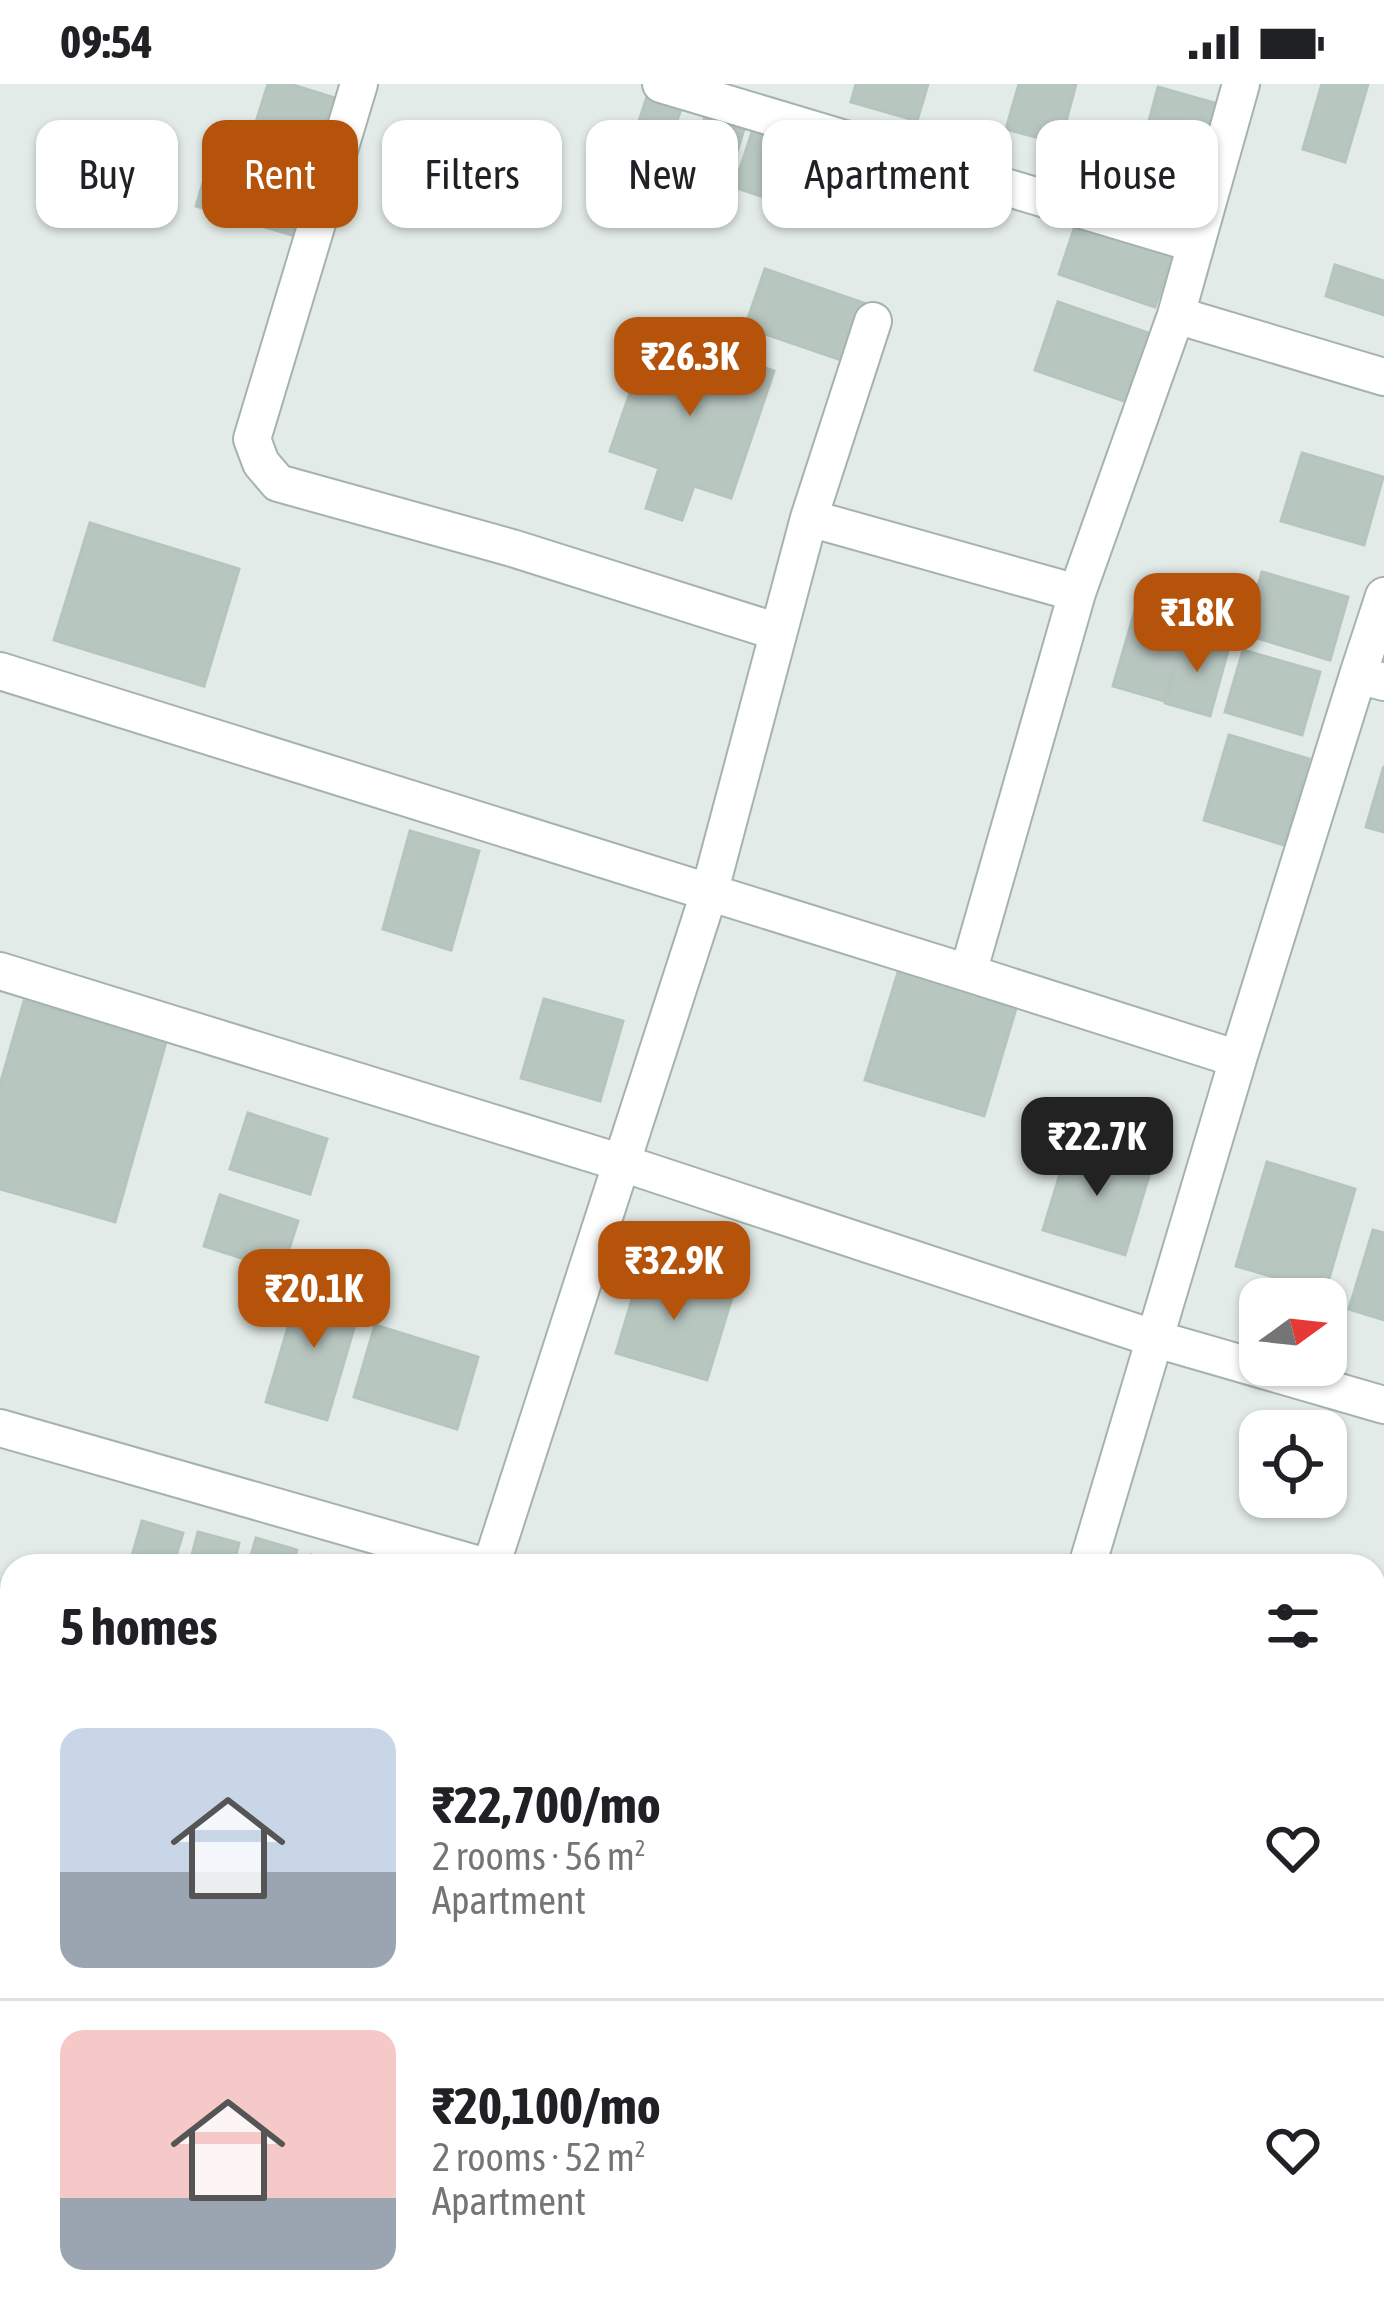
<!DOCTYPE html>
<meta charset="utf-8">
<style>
body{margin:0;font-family:"Asap Condensed",sans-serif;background:#f6f6f6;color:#202124;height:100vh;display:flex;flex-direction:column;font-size:45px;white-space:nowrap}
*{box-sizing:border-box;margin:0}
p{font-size:39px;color:#757577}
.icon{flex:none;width:66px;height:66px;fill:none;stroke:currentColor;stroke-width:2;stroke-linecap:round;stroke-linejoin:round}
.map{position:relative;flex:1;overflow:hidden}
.side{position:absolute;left:0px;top:1470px;width:1386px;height:771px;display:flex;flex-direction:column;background:#fff;border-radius:36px 36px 0 0;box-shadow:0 3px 9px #0004}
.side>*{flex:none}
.banner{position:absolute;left:36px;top:36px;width:1314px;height:108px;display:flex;gap:24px}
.needle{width:78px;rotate:75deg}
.buttons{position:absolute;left:1239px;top:1194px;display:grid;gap:24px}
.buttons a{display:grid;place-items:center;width:108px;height:108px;border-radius:24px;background:#fff;box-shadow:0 3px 9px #0004;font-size:60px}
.price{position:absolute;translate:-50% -102px;padding:0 27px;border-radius:24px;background:#b45309;color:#fff;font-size:39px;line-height:78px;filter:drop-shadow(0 3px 6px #0008)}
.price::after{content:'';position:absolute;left:50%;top:72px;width:36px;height:27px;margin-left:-18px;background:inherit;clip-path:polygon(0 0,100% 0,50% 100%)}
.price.on{background:#222;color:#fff}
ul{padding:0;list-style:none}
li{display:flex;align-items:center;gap:36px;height:300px;padding:0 60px}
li+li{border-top:3px solid #e0e0e0}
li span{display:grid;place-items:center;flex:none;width:336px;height:240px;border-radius:24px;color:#555}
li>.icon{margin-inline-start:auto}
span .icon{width:144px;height:144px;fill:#fffc;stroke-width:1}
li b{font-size:51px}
h2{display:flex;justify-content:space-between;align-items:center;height:144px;padding:0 60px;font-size:51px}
.tag{padding:0 42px;border-radius:24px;background:#fff;box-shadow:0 3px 9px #0004;font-size:42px;line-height:108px}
.tag.on{background:#b45309;color:#fff}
.status{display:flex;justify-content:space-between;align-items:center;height:84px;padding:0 60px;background:#fff;direction:ltr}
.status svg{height:33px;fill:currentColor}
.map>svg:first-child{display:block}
</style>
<div class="status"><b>09:54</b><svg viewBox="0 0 49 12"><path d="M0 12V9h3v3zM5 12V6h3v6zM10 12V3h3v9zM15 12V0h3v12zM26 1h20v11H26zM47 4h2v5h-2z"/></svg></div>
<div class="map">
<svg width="1384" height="2239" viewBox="0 0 1384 2239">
<rect width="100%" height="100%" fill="#e2ebe7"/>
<path fill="#b8c6c0" stroke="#b5c5bd" stroke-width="3" d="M268,0H290L335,14L321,58L256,38Z
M856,0H928L917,37L851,18Z
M1019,0H1076L1060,60L1006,45Z
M1322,0H1368L1345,78L1303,65Z
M1158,3L1218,20L1191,118L1132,101Z
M650,4L684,16L661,85L627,73Z
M709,20L748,33L727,99L688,87Z
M756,36L801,51L778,118L734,103Z
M211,72L313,103L298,153L196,122Z
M1077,136L1174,169L1155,223L1059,190Z
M1335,181L1384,197V231L1326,212Z
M765,185L872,222L853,280L745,243Z
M1058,218L1154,251L1130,319L1035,286Z
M652,245L774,287L731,414L694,402L682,436L646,424L659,384L610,367Z
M1302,369L1383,393L1364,461L1281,437Z
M90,439L239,485L204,602L54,556Z
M1262,488L1348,513L1330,576L1244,550Z
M1136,523L1186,538L1164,617L1113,602Z
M1185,550L1229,563L1210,632L1165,619Z
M1243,566L1320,588L1302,651L1225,628Z
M1229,651L1309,675L1284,761L1204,736Z
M1384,682V748L1366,743Z
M410,747L479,767L451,866L383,845Z
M899,885L1017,921L984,1032L865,996Z
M544,915L623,937L600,1017L521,994Z
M24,917L166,958L115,1138L0,1105V1001Z
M248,1029L327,1055L310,1110L230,1085Z
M1069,1060L1151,1085L1125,1171L1043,1146Z
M1267,1078L1355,1105L1325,1208L1236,1182Z
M220,1111L298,1137L282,1187L204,1162Z
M1373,1146L1384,1149V1236L1349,1225Z
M642,1182L733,1210L707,1296L616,1269Z
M301,1199L362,1217L327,1336L266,1318Z
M375,1241L478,1273L457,1345L354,1313Z
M142,1437L183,1449L173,1482H129Z
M198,1448L239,1459L233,1482H189Z
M256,1454L297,1466L292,1482H248Z
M379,1462L446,1482H373Z
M311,1471L350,1482H308Z"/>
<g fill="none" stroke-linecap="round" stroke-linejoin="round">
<defs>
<path id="minor" d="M359,0L252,355L261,379L278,399L512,464L778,548
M661,0L1196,160
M1241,0L1176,231L1384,293
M809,434L1077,509
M0,587L968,889
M1358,591L1384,512
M0,887L619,1078L1156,1255L1384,1321
M1238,975L1358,591L1384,598
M0,1344L483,1482
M491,1482L710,806L809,434L873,237
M1087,1482L1238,975L968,889L1077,509L1176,231
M0,1660L12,1664
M0,1869L12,1870
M1374,2070L1384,2073"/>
</defs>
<use href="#minor" stroke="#a5b3ae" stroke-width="40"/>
<use href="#minor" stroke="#fff" stroke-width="36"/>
</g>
</svg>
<div class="buttons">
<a><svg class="needle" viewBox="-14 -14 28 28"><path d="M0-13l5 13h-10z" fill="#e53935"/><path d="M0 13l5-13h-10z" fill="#757577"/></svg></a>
<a><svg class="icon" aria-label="locate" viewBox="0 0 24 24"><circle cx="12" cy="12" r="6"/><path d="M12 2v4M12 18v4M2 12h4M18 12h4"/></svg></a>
</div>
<b class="price" style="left:690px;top:335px">₹26.3K</b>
<b class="price" style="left:1197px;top:591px">₹18K</b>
<b class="price on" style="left:1097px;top:1115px">₹22.7K</b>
<b class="price" style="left:674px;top:1239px">₹32.9K</b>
<b class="price" style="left:314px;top:1267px">₹20.1K</b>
<div class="banner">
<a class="tag">Buy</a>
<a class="tag on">Rent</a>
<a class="tag">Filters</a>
<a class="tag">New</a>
<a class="tag">Apartment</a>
<a class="tag">House</a>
</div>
<section class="side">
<h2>5 homes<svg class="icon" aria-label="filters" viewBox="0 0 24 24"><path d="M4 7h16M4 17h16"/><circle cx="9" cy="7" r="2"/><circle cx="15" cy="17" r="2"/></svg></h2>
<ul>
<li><span style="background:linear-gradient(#c9d6e8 60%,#9aa5b1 0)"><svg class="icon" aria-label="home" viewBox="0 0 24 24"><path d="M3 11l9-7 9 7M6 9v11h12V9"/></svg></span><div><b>₹22,700/mo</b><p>2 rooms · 56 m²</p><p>Apartment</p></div><svg class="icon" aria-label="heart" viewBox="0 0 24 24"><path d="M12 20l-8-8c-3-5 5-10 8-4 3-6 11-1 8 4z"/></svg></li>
<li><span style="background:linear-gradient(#f6c9c9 70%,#9aa5b1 0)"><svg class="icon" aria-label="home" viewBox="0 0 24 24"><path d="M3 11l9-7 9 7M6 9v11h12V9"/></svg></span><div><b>₹20,100/mo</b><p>2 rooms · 52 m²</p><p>Apartment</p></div><svg class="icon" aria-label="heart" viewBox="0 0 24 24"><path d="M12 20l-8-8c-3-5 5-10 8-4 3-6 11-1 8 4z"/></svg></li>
</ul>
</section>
</div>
